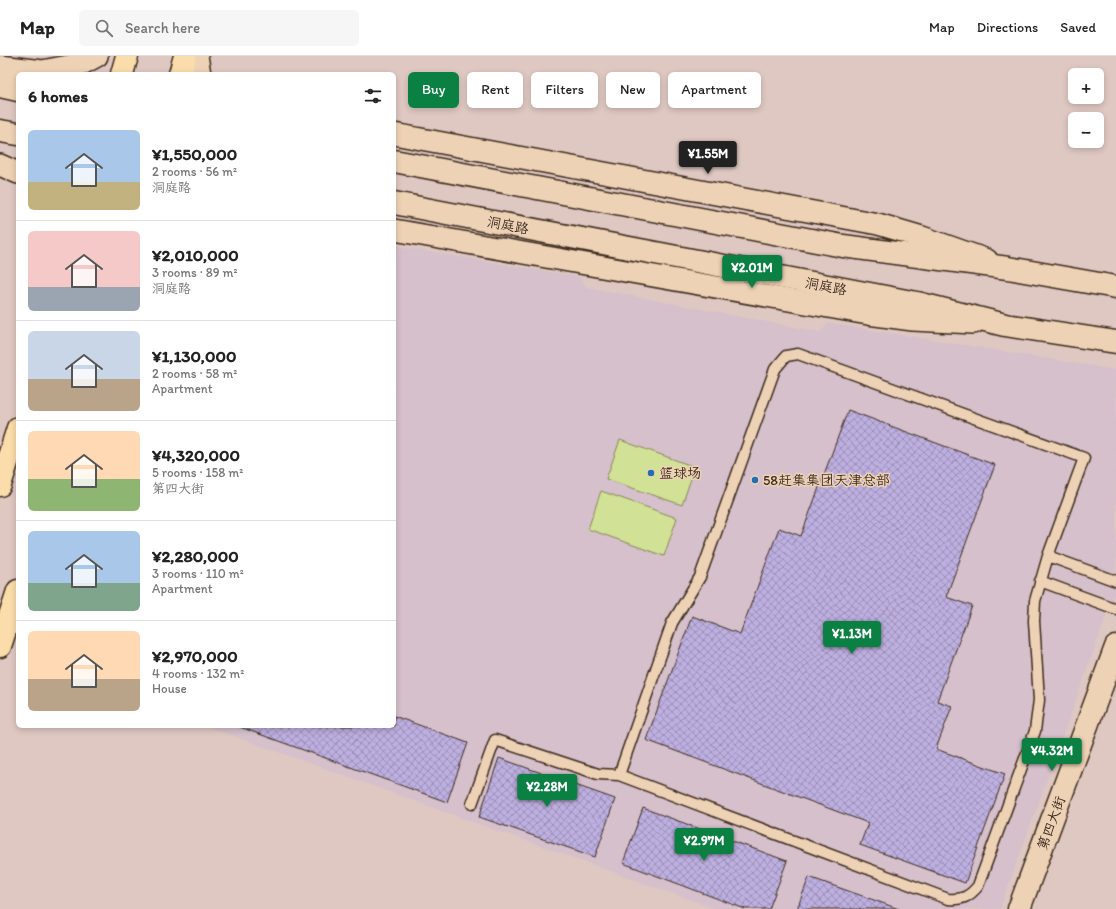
<!DOCTYPE html>
<meta charset="utf-8">
<style>
body{margin:0;font-family:Itim,"LXGW WenKai TC",sans-serif;background:#f6f6f6;color:#222;height:100vh;display:flex;flex-direction:column;font-size:15px;white-space:nowrap}
*{box-sizing:border-box;margin:0}
p{font-size:13px;color:#767676}
.icon{flex:none;width:22px;height:22px;fill:none;stroke:currentColor;stroke-width:2;stroke-linecap:round;stroke-linejoin:round}
.map{position:relative;flex:1;overflow:hidden}
.panel{position:absolute;left:16px;top:16px;width:380px;height:656px;display:flex;flex-direction:column;background:#fff;border-radius:6px;box-shadow:0 2px 6px #0003}
.panel>*{flex:none}
.top-card{position:absolute;left:408px;top:16px;width:380px;height:36px;display:flex;gap:8px}
.controls{position:absolute;left:1068px;top:12px;display:grid;gap:8px}
.controls a{display:grid;place-items:center;width:36px;height:36px;border-radius:6px;background:#fff;box-shadow:0 2px 6px #0003;font-size:20px}
.price{position:absolute;translate:-50% -34px;padding:0 9px;border-radius:4px;background:#0b8043;color:#fff;font-size:13px;line-height:26px;filter:drop-shadow(0 1px 2px #0008)}
.price::after{content:'';position:absolute;left:50%;top:24px;width:12px;height:9px;margin-left:-6px;background:inherit;clip-path:polygon(0 0,100% 0,50% 100%)}
.price.current{background:#222;color:#fff}
ul{padding:0;list-style:none}
li{display:flex;align-items:center;gap:12px;height:100px;padding:0 12px}
li+li{border-top:1px solid #e0e0e0}
li span{display:grid;place-items:center;flex:none;width:112px;height:80px;border-radius:6px;color:#555}
li>.icon{margin-inline-start:auto}
span .icon{width:48px;height:48px;fill:#fffc;stroke-width:1}
li b{font-size:17px}
h2{display:flex;justify-content:space-between;align-items:center;height:48px;padding:0 12px;font-size:17px}
.tag{padding:0 14px;border-radius:6px;background:#fff;box-shadow:0 2px 6px #0003;font-size:14px;line-height:36px}
.tag.current{background:#0b8043;color:#fff}
header{display:flex;align-items:center;gap:24px;box-sizing:border-box;height:56px;padding:0 20px;background:#fff;border-bottom:1px solid #e0e0e0}
header strong{font-size:19px}
nav{display:flex;gap:22px;margin-inline-start:auto;font-size:14px}
.search{width:280px;height:36px;background:#f6f6f6;display:flex;align-items:center;gap:10px;box-sizing:border-box;padding:0 14px;border-radius:6px;color:#767676;font-size:15px}
.map>svg:first-child{display:block}
</style>
<header>
<strong>Map</strong>
<div class="search"><svg class="icon" aria-label="search" viewBox="0 0 24 24"><circle cx="10" cy="10" r="6"/><path d="M15 15l6 6"/></svg>Search here</div>
<nav><a>Map</a><a>Directions</a><a>Saved</a></nav>
</header>
<div class="map">
<svg width="1116" height="853" viewBox="0 0 1116 853">
<defs>
<pattern id="building-cross-hatch" width="8" height="8" patternUnits="userSpaceOnUse"><rect width="8" height="8" fill="#bdafe0"/><path d="M0 0l8 8M0 8l8-8" fill="none" stroke="#9b8fb5"/></pattern>
</defs>
<rect width="100%" height="100%" fill="#dfc8c2"/>
<filter id="ink" filterUnits="userSpaceOnUse"><feTurbulence type="fractalNoise" baseFrequency=".025" numOctaves="2"/><feDisplacementMap in="SourceGraphic" scale="8" xChannelSelector="R" yChannelSelector="G"/><feConvolveMatrix kernelMatrix="1 2 1 2 8 2 1 2 1" color-interpolation-filters="sRGB"/></filter>
<g filter="url(#ink)">
<path fill="#d5c0cb" d="M394,190L579,221L586,231L820,276L828,267L1116,314V533L1000,853H716L206,670H394Z"/>
<path fill="#d1e195" stroke="#86865a" d="M620,384L695,411L682,449L606,423Z
M601,435L677,462L664,500L588,473Z"/>
<path fill="url(#building-cross-hatch)" stroke="#3b2a1e" d="M848,354L995,409L946,541L972,550L937,645L952,650L936,693L1005,718L965,827L860,789L868,767L646,684L692,560L740,578L779,472L801,480Z
M394,660L468,687L447,746L237,670H394Z
M499,702L615,743L595,801L479,761Z
M643,752L787,805L769,853H745L623,807Z
M809,821L899,853H797Z"/>
<g fill="none" stroke-linecap="round" stroke-linejoin="round">
<defs>
<path id="lane" d="M798,298L1084,402L1048,500L1035,545L1034,565L1039,644L1035,675L978,830C969,841 962,844 948,843L619,719L672,567L700,521L775,313L786,300Z
M1048,500L1116,525
M1040,525L1116,553
M472,748L495,684L598,718L619,719"/>
<path id="street" d="M197,0L200,18
M0,10L42,15L84,7L97,0
M394,78L878,168L922,181L987,204
M0,109L18,117
M394,174L868,258L913,264L974,267"/>
<path id="secondary" d="M0,30L18,34
M0,75L18,78
M394,105L843,190L1008,212L1116,231
M394,147L917,247L1005,269L1116,286
M1019,853L1116,591"/>
<path id="highway" d="M122,18L127,0
M180,18L185,0
M0,429L18,372
M0,590L18,535"/>
</defs>
<use href="#lane" stroke="#3b2a1e" stroke-width="13"/>
<use href="#street" stroke="#3b2a1e" stroke-width="24"/>
<use href="#secondary" stroke="#3b2a1e" stroke-width="25"/>
<use href="#highway" stroke="#3b2a1e" stroke-width="25"/>
<use href="#lane" stroke="#eed2b5" stroke-width="10"/>
<use href="#street" stroke="#eed2b5" stroke-width="21"/>
<use href="#secondary" stroke="#eed2b5" stroke-width="22"/>
<use href="#highway" stroke="#fbddab" stroke-width="22"/>
</g>
</g>
<g fill="#1f6fb2" stroke="#eed2b5" stroke-width="1.5">
<circle cx="651" cy="417" r="4"/>
<circle cx="755" cy="424" r="4"/>
</g>
<g text-anchor="middle" stroke-width="3" stroke-linejoin="round" paint-order="stroke">
<g font-size="14" fill="#3b2a1e" stroke="#eed2b5">
<text transform="translate(508 169) rotate(11)" y="5">洞庭路</text>
<text transform="translate(826 230) rotate(11)" y="5">洞庭路</text>
<text transform="translate(1051 767) rotate(-70)" y="5">第四大街</text>
</g>
<g font-size="14" fill="#3b2a1e" stroke="#eed2b5" text-anchor="start">
<text x="659" y="422">篮球场</text>
<text x="763" y="429">58赶集集团天津总部</text>
</g>
</g>
</svg>
<div class="controls">
<a>+</a>
<a>−</a>
</div>
<b class="price current" style="left:708px;top:119px">¥1.55M</b>
<b class="price" style="left:752px;top:233px">¥2.01M</b>
<b class="price" style="left:852px;top:599px">¥1.13M</b>
<b class="price" style="left:1052px;top:716px">¥4.32M</b>
<b class="price" style="left:547px;top:752px">¥2.28M</b>
<b class="price" style="left:704px;top:806px">¥2.97M</b>
<div class="top-card">
<a class="tag current">Buy</a>
<a class="tag">Rent</a>
<a class="tag">Filters</a>
<a class="tag">New</a>
<a class="tag">Apartment</a>
</div>
<section class="panel">
<h2>6 homes<svg class="icon" aria-label="filters" viewBox="0 0 24 24"><path d="M4 7h16M4 17h16"/><circle cx="9" cy="7" r="2"/><circle cx="15" cy="17" r="2"/></svg></h2>
<ul>
<li><span style="background:linear-gradient(#a9c7e8 65%,#c2b280 0)"><svg class="icon" aria-label="home" viewBox="0 0 24 24"><path d="M3 11l9-7 9 7M6 9v11h12V9"/></svg></span><div><b>¥1,550,000</b><p>2 rooms · 56 m²</p><p>洞庭路</p></div></li>
<li><span style="background:linear-gradient(#f6c9c9 70%,#9aa5b1 0)"><svg class="icon" aria-label="home" viewBox="0 0 24 24"><path d="M3 11l9-7 9 7M6 9v11h12V9"/></svg></span><div><b>¥2,010,000</b><p>3 rooms · 89 m²</p><p>洞庭路</p></div></li>
<li><span style="background:linear-gradient(#c9d6e8 60%,#b9a48a 0)"><svg class="icon" aria-label="home" viewBox="0 0 24 24"><path d="M3 11l9-7 9 7M6 9v11h12V9"/></svg></span><div><b>¥1,130,000</b><p>2 rooms · 58 m²</p><p>Apartment</p></div></li>
<li><span style="background:linear-gradient(#ffd9b3 60%,#8fb573 0)"><svg class="icon" aria-label="home" viewBox="0 0 24 24"><path d="M3 11l9-7 9 7M6 9v11h12V9"/></svg></span><div><b>¥4,320,000</b><p>5 rooms · 158 m²</p><p>第四大街</p></div></li>
<li><span style="background:linear-gradient(#a9c7e8 65%,#7fa58c 0)"><svg class="icon" aria-label="home" viewBox="0 0 24 24"><path d="M3 11l9-7 9 7M6 9v11h12V9"/></svg></span><div><b>¥2,280,000</b><p>3 rooms · 110 m²</p><p>Apartment</p></div></li>
<li><span style="background:linear-gradient(#ffd9b3 60%,#b9a48a 0)"><svg class="icon" aria-label="home" viewBox="0 0 24 24"><path d="M3 11l9-7 9 7M6 9v11h12V9"/></svg></span><div><b>¥2,970,000</b><p>4 rooms · 132 m²</p><p>House</p></div></li>
</ul>
</section>
</div>
